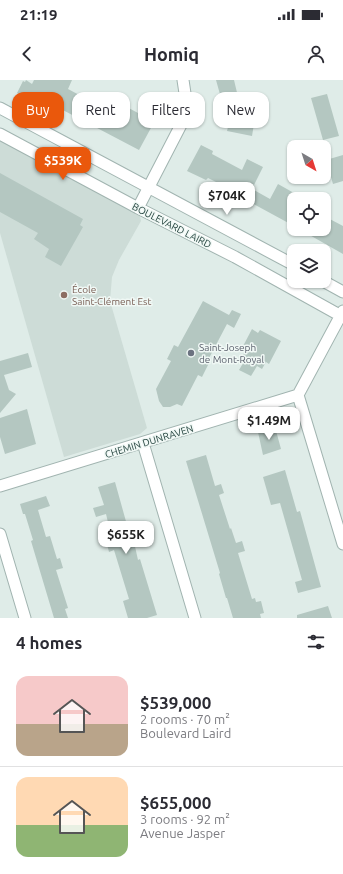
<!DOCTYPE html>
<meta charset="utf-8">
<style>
body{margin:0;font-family:Ubuntu,sans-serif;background:#f2f2f3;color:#2b2b33;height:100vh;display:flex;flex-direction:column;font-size:15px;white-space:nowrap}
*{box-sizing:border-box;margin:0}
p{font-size:13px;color:#7c7c81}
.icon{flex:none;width:22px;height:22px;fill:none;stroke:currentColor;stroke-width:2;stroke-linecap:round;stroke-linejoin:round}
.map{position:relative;height:538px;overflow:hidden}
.panel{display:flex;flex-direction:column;background:#fff;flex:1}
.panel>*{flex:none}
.banner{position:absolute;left:12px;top:12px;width:319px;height:36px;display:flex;gap:8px}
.needle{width:26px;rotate:141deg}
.fabs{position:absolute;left:287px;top:60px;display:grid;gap:8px}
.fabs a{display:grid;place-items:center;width:44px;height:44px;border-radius:8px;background:#fff;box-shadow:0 1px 3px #0004;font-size:20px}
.price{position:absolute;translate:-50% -34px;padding:0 9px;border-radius:8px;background:#fff;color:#222;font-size:13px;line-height:26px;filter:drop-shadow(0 1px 2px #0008)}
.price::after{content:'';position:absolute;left:50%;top:24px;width:12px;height:9px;margin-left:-6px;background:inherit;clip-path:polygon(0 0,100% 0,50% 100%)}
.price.active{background:#ea580c;color:#fff}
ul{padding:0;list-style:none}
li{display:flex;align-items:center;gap:12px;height:100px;padding:0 16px}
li+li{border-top:1px solid #e1e1e2}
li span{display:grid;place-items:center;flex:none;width:112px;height:80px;border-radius:12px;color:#555}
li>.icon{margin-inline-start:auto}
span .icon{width:48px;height:48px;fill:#fffc;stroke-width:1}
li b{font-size:17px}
h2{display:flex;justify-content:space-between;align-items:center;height:48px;padding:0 16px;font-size:17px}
.tag{padding:0 14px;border-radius:12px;background:#fff;box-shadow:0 1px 3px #0004;font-size:14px;line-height:36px}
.tag.active{background:#ea580c;color:#fff}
.status{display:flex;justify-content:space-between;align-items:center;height:28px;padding:0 20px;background:#fff;direction:ltr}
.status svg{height:11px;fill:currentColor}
header{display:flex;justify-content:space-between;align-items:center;height:52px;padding:0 16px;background:#fff;font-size:18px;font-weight:600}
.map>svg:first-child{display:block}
</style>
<div class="status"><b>21:19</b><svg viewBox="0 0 49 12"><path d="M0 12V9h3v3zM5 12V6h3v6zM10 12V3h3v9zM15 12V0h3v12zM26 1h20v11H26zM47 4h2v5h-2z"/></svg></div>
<header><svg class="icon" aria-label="back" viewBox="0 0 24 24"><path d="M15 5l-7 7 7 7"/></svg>Homiq<svg class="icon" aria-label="person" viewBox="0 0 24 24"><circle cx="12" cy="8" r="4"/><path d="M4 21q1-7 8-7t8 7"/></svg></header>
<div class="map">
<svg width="343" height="538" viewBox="0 0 343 538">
<rect width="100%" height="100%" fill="#dfece8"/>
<path fill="#cddcd7" d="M0,54L138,128L141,141L119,180L112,197L110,221L147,348L140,354L64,377L0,153Z"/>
<path fill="#b4c7c1" d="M26,0L32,4L34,0H72L68,9L83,17L81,21L103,32L110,18L138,33L140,31L151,37L147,44L152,46L139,70L59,28L56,34L17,13L23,1L25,2Z
M216,0H234L239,21L223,25Z
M327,14L339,56L323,60L311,18Z
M229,31L253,36L255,38L252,56L227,51L228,47H226Z
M201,65L213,71L212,74L242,90L247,79L263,87L252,109L270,119L278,104L294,113V146L248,121L247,123L226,112L228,108L208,98L206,100L187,91Z
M343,75V101L333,104L326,80Z
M0,93L83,139L80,145L83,147L61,186L45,177L49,169L34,159L38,153L0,132Z
M324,136L343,146V174L299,149H324Z
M203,221L229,235L232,230L241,234L234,248L227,244L208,280L210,281L202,297L198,295L182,326L177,324L170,327H163L159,321L156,309L171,281L167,279L174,265L178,267Z
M252,249L258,253L260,250L281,261L269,284L266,282L262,289L257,286L251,296L239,290L245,280L242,277L245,272L241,270Z
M28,273L32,287L4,295L9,310L16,314L0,333V281Z
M27,329L36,364L5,374L0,357V338Z
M275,347L281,369L263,375L258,352Z
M206,375L215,406L221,404L224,413L219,415L230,449L231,448L236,463L242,461L245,471L238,473L252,519L255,518L256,522L261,521L264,533L260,534L261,538H233L227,518H226L219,494L220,493L186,381Z
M285,390L297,432L300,431L321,507L298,513L295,502L302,500L280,423L271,425L263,397Z
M115,402L127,445L130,444L138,480L140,479L157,535L147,538H128L123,521L129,519L114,470L109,472L105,456L111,455L106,434L96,437L93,428L104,425L98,407Z
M46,416L50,426L38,430L46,457L50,456L57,479L60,478L63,488L56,490L68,528L65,529L68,538H54L31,461L33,460L25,434H23L20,424Z
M328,526L332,538H297V535Z"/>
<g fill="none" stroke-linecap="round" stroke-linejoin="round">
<defs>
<path id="minor" d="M0,28L294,185
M0,54L138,128L235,177L343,237
M138,128L184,39L186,20L183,0
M323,201L343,212
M343,231L298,315L343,464
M143,363L195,538
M0,406L298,315
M0,454L25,538"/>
</defs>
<use href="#minor" stroke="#a1b4b0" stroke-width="13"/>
<use href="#minor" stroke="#fff" stroke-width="11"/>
</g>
<circle fill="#8d6e63" stroke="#f0f8f5" stroke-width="1.5" cx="64" cy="215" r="4"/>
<circle fill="#6b7280" stroke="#f0f8f5" stroke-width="1.5" cx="191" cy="273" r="4"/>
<g text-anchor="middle" stroke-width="3" stroke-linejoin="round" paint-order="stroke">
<g font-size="10" fill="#1e3e39" stroke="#f0f8f5">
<text transform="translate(172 145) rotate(27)" y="4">BOULEVARD LAIRD</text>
<text transform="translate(149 361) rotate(-17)" y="4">CHEMIN DUNRAVEN</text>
</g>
<g font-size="10" fill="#785e54" stroke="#f0f8f5" text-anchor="start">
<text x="72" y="213">École<tspan x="72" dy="12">Saint-Clément Est</tspan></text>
</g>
<g font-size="10" fill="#5b616d" stroke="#f0f8f5" text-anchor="start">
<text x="199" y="271">Saint-Joseph<tspan x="199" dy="12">de Mont-Royal</tspan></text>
</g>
</g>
</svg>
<div class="fabs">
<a><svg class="needle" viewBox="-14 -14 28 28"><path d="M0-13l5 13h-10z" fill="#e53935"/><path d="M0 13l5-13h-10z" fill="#7c7c81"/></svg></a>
<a><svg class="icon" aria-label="locate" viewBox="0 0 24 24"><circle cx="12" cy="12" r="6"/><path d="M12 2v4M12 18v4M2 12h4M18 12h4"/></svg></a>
<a><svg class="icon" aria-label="layers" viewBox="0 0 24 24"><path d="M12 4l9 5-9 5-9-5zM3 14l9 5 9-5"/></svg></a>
</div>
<b class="price active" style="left:63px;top:101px">$539K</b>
<b class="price" style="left:227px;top:136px">$704K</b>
<b class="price" style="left:269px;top:361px">$1.49M</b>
<b class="price" style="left:126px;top:475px">$655K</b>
<div class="banner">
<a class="tag active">Buy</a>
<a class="tag">Rent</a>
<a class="tag">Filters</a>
<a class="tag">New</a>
</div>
</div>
<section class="panel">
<h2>4 homes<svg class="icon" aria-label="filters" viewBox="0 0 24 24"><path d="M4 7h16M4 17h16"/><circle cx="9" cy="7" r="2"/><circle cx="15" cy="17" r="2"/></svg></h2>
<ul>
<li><span style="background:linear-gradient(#f6c9c9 60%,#b9a48a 0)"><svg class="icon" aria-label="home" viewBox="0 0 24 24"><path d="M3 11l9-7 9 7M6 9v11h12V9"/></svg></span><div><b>$539,000</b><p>2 rooms · 70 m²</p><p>Boulevard Laird</p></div></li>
<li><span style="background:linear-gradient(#ffd9b3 60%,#8fb573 0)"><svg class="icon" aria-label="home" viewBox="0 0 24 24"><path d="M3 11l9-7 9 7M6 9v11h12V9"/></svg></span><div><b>$655,000</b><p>3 rooms · 92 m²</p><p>Avenue Jasper</p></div></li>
</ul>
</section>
